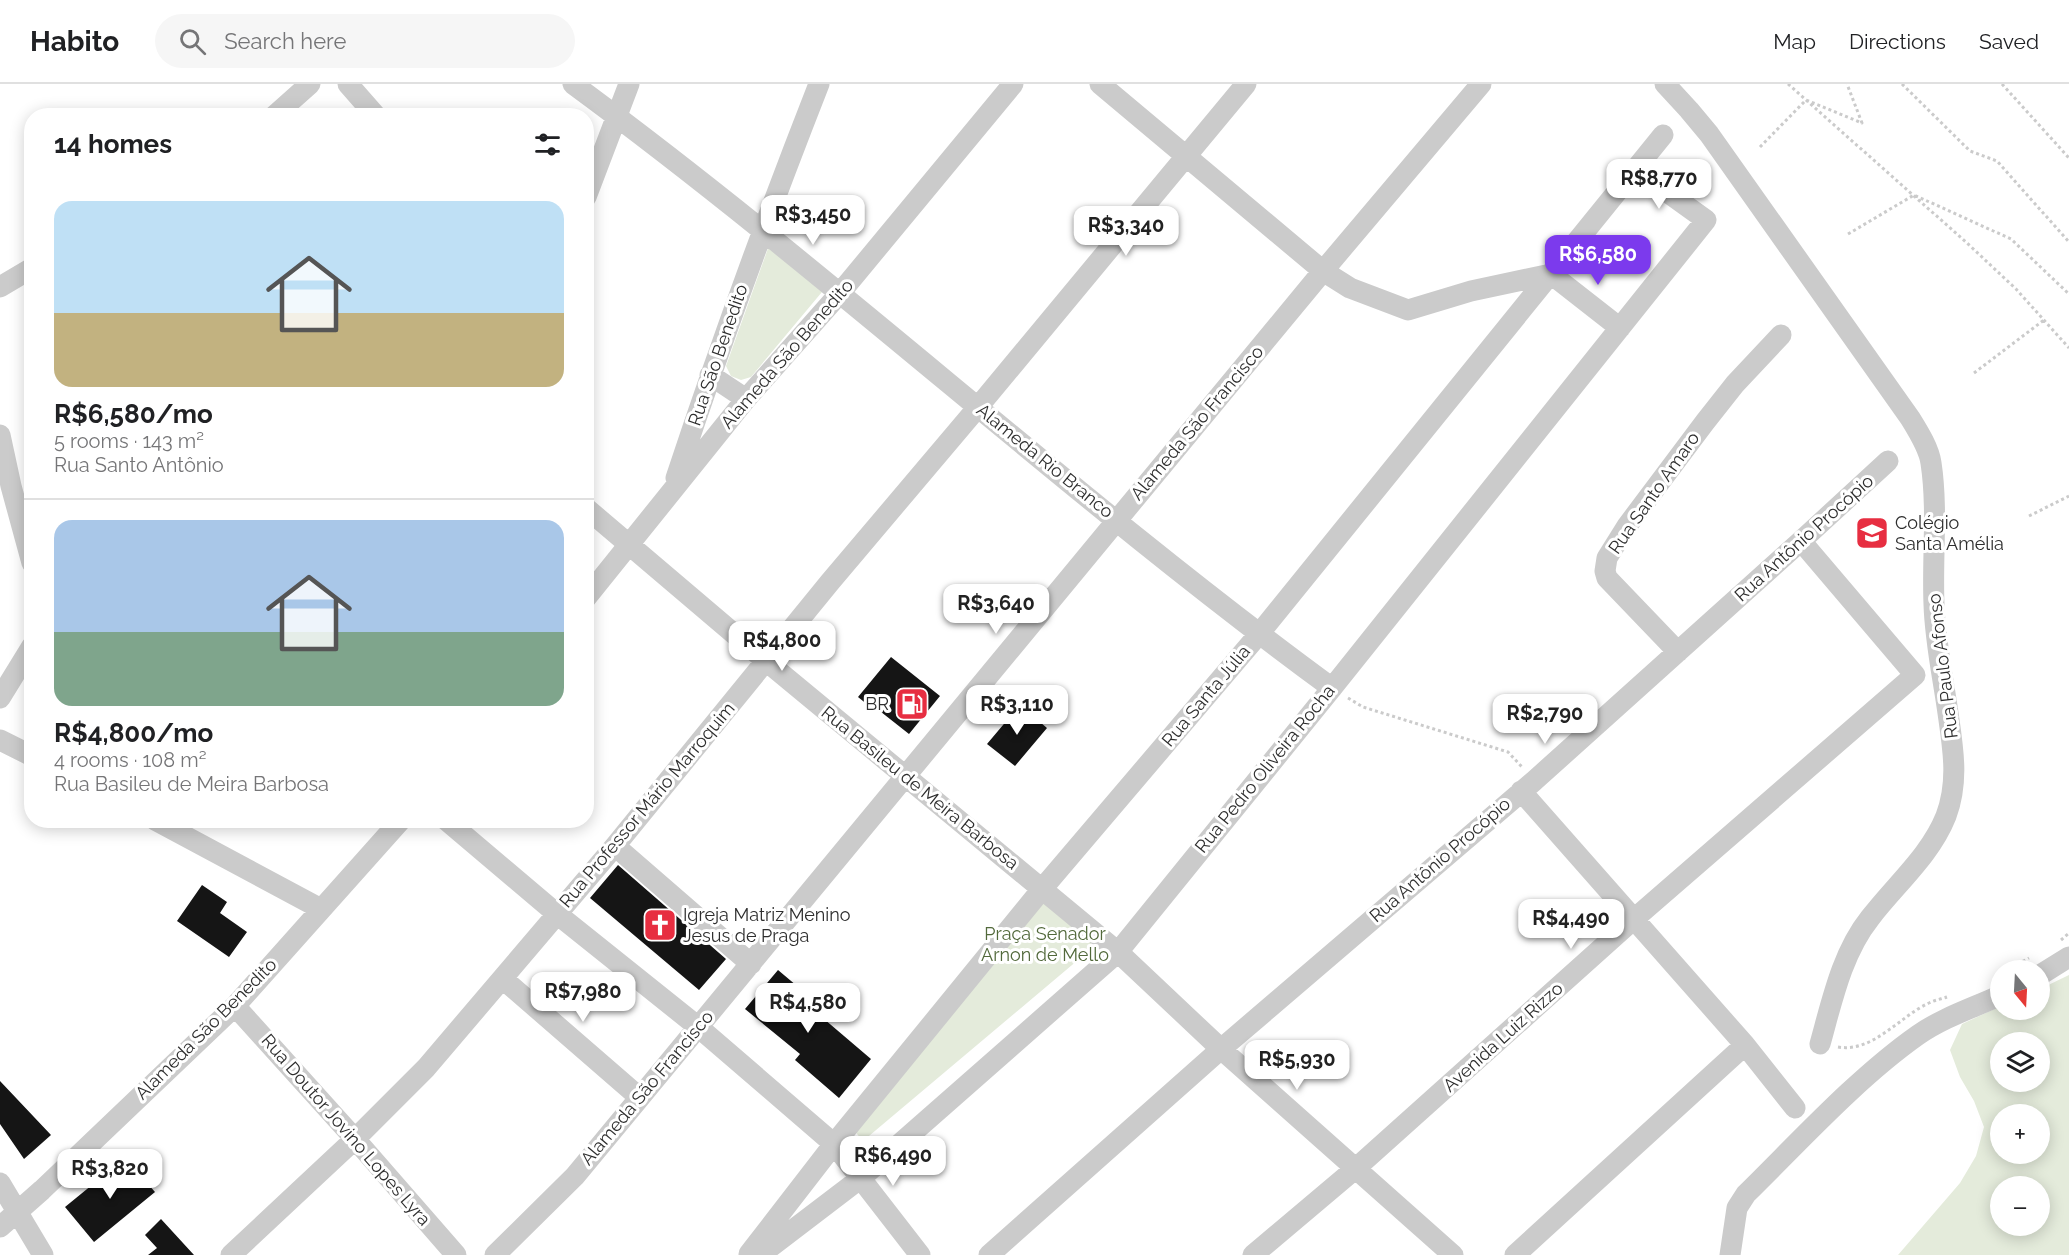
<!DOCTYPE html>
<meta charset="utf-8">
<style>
body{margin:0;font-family:Raleway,sans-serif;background:#f6f6f6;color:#202124;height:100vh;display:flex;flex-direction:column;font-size:22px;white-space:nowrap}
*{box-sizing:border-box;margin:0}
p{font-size:20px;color:#757577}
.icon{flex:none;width:33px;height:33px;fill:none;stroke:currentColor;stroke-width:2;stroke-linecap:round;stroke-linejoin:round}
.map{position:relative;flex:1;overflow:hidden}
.details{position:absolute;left:24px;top:24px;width:570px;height:720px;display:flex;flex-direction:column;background:#fff;border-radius:24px;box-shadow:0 3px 15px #0003}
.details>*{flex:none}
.needle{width:39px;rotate:162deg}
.controls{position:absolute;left:1990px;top:876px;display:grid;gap:12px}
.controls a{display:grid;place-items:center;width:60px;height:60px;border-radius:50%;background:#fff;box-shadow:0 3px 15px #0003;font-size:30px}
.price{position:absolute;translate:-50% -51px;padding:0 14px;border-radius:12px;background:#fff;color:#222;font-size:20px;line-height:39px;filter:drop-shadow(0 2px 3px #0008)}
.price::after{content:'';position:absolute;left:50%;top:36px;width:18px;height:14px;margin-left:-9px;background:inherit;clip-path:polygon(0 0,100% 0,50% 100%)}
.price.active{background:#7c3aed;color:#fff}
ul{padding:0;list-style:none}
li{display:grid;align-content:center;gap:12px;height:318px;padding:0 30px}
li+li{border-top:2px solid #e0e0e0}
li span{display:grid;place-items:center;height:186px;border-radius:18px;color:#555}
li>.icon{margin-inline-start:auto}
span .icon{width:108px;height:108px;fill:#fffc;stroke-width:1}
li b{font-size:26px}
h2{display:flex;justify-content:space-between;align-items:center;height:72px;padding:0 30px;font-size:26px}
header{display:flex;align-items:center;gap:36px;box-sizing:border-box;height:84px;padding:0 30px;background:#fff;border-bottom:2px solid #e0e0e0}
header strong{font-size:28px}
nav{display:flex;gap:33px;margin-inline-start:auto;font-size:21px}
.search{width:420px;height:54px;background:#f6f6f6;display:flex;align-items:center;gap:15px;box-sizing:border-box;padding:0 21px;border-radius:33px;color:#757577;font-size:22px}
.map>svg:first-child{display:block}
</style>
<header>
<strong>Habito</strong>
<div class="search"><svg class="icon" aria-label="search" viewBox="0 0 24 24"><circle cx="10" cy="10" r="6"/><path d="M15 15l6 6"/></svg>Search here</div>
<nav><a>Map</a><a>Directions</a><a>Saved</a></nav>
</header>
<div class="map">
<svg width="2069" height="1171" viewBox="0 0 2069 1171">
<rect width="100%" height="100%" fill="#fff"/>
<path fill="#e4ebdb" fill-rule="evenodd" d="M771,156L832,196L751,293L741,296L731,292L726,282Z
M1044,817L1091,854V865L863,1057L846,1037Z
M2069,891V1171H1898L1960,1099L1976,1072L1984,1043L1974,1017L1960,993L1950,966L1962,940L2001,922V926H2040V905ZM2001,958H2040V998H2001ZM2001,1030H2040V1070H2001ZM2001,1102H2040V1142H2001Z"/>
<path fill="#151515" d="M891,573L940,612L909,650L876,624L874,626L858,613Z
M1020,621L1047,644L1015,682L987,660Z
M618,781L726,875L699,906L590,814Z
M202,801L227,818L220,829L247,848L229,873L177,837Z
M778,886L822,923L817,929L871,975L839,1014L795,976L800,970L745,925Z
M0,997L51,1051L24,1075L0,1040Z
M125,1074L155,1108L94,1158L65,1123Z
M161,1135L194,1171H148L157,1164L145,1151Z"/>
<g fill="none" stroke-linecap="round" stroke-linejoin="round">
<path stroke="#cbcbcb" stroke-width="3" stroke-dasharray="3 3" stroke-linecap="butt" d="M1788,0L1967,159L2016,205L2069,264
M1902,0L1970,67L1997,77L2069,158
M2002,0L2069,74
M1760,63L1806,16L1862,39L1847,0
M1848,150L1914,111L2011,155L2069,210
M1974,289L2044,236
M2029,432L2069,412
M1348,614L1363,623L1508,668L1523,684
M2061,856L2069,849
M2007,886L2029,874
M1838,963C1873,969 1900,932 1929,919C1935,916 1941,915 1947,913"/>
<path stroke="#cbcbcb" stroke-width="21" d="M348,0L376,32
M573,0C834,192 1071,413 1332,604
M1100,0L1323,187L1350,204L1408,226L1471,207L1551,190L1620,244
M1665,0L1689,26L1709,50L1910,334C1918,347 1929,364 1931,379C1938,425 1932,474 1934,520C1935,557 1943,593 1948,629C1953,664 1959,698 1946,732C1930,772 1896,800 1870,834C1842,869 1832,917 1820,960
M274,32L310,0
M586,113L629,0
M0,203L32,184
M710,291L746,315
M0,351L11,402L32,479
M676,394C720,261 768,130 819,0
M586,424L766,577L1118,868L1221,965L1453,1171
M586,514L746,315L840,209L1013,0
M1678,568L1607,494L1605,487L1607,474L1627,442L1705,338L1735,300L1781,251
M0,614L32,562
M0,656L32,672
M1521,707L1745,961L1795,1024
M155,736L321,825
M446,736L557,830L697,942L834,1060L920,1171
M615,762L751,880
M2040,891L2069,873
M503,895L639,1013
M235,922L355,1055L456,1171
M0,1099L43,1171
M0,1143L42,1106L235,922L401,736
M749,1170L834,1060L1042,805L1259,550L1663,51
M231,1171L355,1055L426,984L615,762L830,498L978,323L1246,0
M495,1171L575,1092L1323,187L1481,0
M760,1171L861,1094L1118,868L1332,604L1706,136L1635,85
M989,1171L1221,965L1534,697L1801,457L1888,377
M1253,1171L1355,1085L1634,835L1915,591L1801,457
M1515,1171L1745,961
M1730,1171L1737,1124L1746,1110C1800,1057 1857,994 1918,951C1944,933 1973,924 2001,911"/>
</g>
<defs>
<symbol id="school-square" viewBox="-11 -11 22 22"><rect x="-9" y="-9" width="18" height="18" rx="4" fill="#e72e41" stroke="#fff"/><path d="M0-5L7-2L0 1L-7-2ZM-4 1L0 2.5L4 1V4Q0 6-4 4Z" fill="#fff"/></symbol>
<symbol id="fuel-square" viewBox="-11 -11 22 22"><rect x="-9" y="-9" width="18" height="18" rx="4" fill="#e72e41" stroke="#fff"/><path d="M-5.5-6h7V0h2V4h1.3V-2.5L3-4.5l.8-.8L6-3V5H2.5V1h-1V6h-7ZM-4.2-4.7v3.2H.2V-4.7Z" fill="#fff"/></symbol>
<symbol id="church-square" viewBox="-11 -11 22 22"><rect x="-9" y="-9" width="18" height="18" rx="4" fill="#e72e41" stroke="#fff"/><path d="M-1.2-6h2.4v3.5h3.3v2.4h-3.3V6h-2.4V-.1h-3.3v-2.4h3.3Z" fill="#fff"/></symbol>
</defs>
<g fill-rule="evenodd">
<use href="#school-square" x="1853" y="430" width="38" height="38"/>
<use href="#fuel-square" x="893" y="601" width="38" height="38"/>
<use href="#church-square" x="641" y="822" width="38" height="38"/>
</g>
<g text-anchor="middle" stroke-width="6" stroke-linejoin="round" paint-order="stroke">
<g font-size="18" fill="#2e2e2e" stroke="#fff">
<text transform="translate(787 270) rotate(-49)" y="6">Alameda São Benedito</text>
<text transform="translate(718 271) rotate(-71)" y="6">Rua São Benedito</text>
<text transform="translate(1197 339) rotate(-50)" y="6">Alameda São Francisco</text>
<text transform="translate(1045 377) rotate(39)" y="6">Alameda Rio Branco</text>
<text transform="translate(1654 409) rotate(-55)" y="6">Rua Santo Amaro</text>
<text transform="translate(1804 454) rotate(-42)" y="6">Rua Antônio Procópio</text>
<text transform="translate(1943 582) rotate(-97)" y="6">Rua Paulo Afonso</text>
<text transform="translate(1206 612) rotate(-50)" y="6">Rua Santa Júlia</text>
<text transform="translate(1265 685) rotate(-51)" y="6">Rua Pedro Oliveira Rocha</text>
<text transform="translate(920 704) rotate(39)" y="6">Rua Basileu de Meira Barbosa</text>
<text transform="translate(647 721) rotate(-50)" y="6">Rua Professor Mário Marroquim</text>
<text transform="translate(1440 776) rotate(-41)" y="6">Rua Antônio Procópio</text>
<text transform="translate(206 945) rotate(-45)" y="6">Alameda São Benedito</text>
<text transform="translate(1503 953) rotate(-42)" y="6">Avenida Luiz Rizzo</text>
<text transform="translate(647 1004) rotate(-50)" y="6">Alameda São Francisco</text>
<text transform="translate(346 1046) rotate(49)" y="6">Rua Doutor Jovino Lopes Lyra</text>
</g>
<g font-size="18" fill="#2e2e2e" stroke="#fff" text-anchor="start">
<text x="1895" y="445">Colégio<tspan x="1895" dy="21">Santa Amélia</tspan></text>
<text x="889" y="626" text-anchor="end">BR</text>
<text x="683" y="837">Igreja Matriz Menino<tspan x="683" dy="21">Jesus de Praga</tspan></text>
</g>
<g font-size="18" fill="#52693b" stroke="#fff">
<text x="1045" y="856">Praça Senador<tspan x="1045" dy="21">Arnon de Mello</tspan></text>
</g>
</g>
</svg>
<div class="controls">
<a><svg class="needle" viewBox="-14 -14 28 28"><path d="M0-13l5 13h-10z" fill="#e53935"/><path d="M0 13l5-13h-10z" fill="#757577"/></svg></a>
<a><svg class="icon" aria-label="layers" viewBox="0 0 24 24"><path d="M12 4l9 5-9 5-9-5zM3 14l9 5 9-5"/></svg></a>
<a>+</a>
<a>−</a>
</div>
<b class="price" style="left:1659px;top:126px">R$8,770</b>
<b class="price" style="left:813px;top:162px">R$3,450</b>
<b class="price" style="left:1126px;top:173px">R$3,340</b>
<b class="price active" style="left:1598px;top:202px">R$6,580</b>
<b class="price" style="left:996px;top:551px">R$3,640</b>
<b class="price" style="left:782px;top:588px">R$4,800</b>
<b class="price" style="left:1017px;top:652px">R$3,110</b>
<b class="price" style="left:1545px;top:661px">R$2,790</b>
<b class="price" style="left:1571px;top:866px">R$4,490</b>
<b class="price" style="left:583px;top:939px">R$7,980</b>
<b class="price" style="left:808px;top:950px">R$4,580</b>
<b class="price" style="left:1297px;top:1007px">R$5,930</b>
<b class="price" style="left:893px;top:1103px">R$6,490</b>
<b class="price" style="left:110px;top:1116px">R$3,820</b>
<section class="details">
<h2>14 homes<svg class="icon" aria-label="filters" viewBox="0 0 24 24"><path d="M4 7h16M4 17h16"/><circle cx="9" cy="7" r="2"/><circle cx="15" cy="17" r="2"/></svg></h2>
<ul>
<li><span style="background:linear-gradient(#bfe0f5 60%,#c2b280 0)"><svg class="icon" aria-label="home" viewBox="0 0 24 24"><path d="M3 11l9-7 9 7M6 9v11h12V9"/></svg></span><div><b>R$6,580/mo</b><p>5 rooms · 143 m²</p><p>Rua Santo Antônio</p></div></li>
<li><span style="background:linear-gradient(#a9c7e8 60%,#7fa58c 0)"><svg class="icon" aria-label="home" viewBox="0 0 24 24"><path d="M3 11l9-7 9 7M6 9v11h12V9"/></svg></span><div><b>R$4,800/mo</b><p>4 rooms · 108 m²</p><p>Rua Basileu de Meira Barbosa</p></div></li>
</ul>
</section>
</div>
